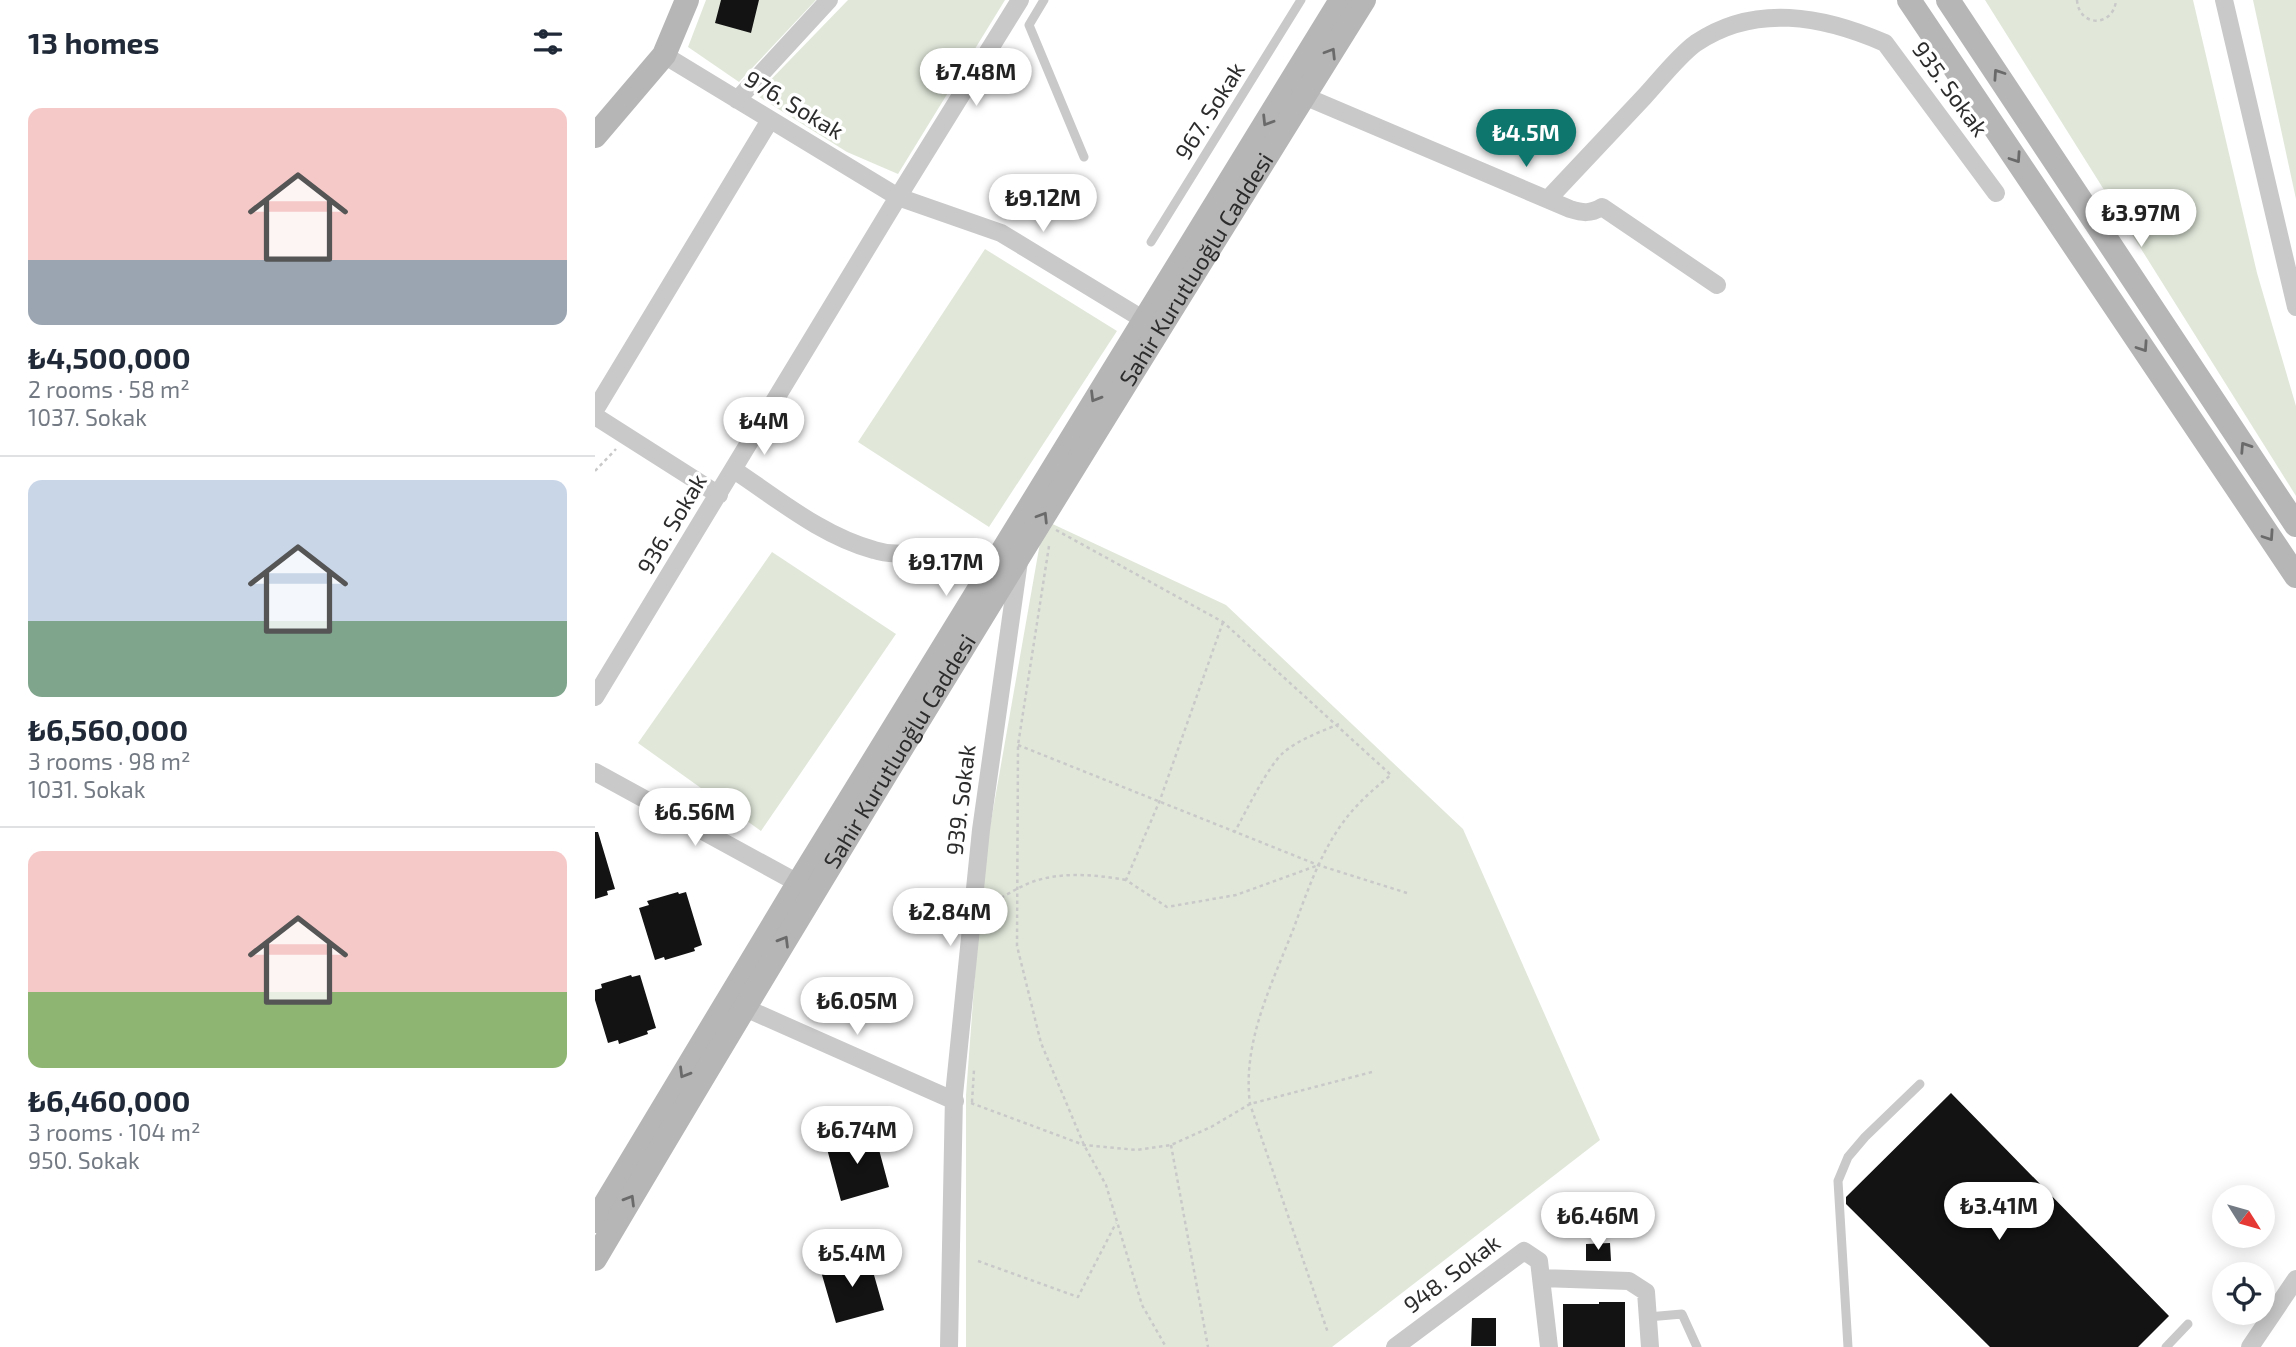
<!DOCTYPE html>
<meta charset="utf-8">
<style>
body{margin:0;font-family:"Exo 2",sans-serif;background:#f6f6f7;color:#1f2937;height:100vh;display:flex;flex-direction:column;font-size:26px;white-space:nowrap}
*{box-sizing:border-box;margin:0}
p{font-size:23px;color:#747a83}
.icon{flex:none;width:38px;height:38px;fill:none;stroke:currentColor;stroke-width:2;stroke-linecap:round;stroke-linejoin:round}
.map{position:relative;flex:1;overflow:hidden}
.panel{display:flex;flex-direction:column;background:#fff;width:595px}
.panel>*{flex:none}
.needle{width:46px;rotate:127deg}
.tools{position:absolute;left:1617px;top:1185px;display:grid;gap:14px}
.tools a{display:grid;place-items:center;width:63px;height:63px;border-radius:50%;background:#fff;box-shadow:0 4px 18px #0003;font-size:35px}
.price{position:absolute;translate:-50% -60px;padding:0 16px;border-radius:24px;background:#fff;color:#222;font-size:23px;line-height:46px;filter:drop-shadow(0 2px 4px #0008)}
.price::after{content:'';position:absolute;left:50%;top:42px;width:21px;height:16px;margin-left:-10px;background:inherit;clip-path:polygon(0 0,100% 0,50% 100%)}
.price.current{background:#0f766e;color:#fff}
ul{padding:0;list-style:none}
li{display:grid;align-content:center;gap:14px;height:371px;padding:0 28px}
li+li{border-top:2px solid #e0e1e3}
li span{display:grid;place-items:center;height:217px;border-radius:14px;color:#555}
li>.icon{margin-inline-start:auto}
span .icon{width:126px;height:126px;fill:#fffc;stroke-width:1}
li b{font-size:30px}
h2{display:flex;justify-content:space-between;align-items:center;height:84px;padding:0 28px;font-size:30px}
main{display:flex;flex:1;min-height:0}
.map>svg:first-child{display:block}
</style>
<main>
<section class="panel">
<h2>13 homes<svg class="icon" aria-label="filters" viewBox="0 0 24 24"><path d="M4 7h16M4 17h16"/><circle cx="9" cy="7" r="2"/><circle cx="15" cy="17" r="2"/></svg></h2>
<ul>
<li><span style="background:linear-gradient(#f6c9c9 70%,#9aa5b1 0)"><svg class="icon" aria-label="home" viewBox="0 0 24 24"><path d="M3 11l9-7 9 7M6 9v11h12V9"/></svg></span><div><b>₺4,500,000</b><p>2 rooms · 58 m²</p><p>1037. Sokak</p></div></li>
<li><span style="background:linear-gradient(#c9d6e8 65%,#7fa58c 0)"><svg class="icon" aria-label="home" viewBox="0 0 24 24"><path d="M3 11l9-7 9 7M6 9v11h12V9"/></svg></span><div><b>₺6,560,000</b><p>3 rooms · 98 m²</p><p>1031. Sokak</p></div></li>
<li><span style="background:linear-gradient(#f6c9c9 65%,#8fb573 0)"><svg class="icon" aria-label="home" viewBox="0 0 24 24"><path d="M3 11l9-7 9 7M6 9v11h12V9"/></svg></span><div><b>₺6,460,000</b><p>3 rooms · 104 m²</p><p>950. Sokak</p></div></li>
</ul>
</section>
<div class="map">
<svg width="1701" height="1347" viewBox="0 0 1701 1347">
<rect width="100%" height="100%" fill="#fff"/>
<path fill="#e1e8da" d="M111,0H221L144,82L93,47Z
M253,0H410L303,174L252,152L161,95Z
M1390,0H1598L1662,273L1701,406V496Z
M1658,0H1701V199Z
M390,249L522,331L394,527L263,442Z
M449,520L631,605L868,829L1005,1140L737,1347H371V1095L388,867Z
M177,552L301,634L166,831L43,743Z"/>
<path fill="#131313" d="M126,0H164L156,33L120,23Z
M0,832H3L20,889L12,891L13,895L0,899Z
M83,892L84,894L91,892L107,945L99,948L100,951L70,960L69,957L60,960L44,908L54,905L52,901Z
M36,975L37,977L45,975L61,1028L52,1031L53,1034L24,1044L23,1040L13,1043L0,1000V990L7,988L6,984Z
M1356,1093L1574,1316L1543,1347H1395L1251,1204V1197Z
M279,1131L294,1187L246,1201L231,1145Z
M1015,1243L1016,1261H991V1244Z
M273,1254L289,1310L241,1323L225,1268Z
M1004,1302H1030V1347H968V1304H1004Z
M877,1318H901V1346H876Z"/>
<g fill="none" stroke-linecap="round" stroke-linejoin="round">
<path stroke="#c9c9c9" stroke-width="2.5" stroke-dasharray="3.5 3.5" stroke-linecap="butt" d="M1482,0C1484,28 1519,27 1521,0
M0,471L21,449
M461,530L628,622L796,775C776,791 759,806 744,828C723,859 711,895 698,930C676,986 647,1043 655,1104L733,1333
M454,546L423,745L422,946L446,1043L489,1145L511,1185L547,1305L571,1347
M628,622L565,800L531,880L572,907L641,895L721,866
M423,745L723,865L812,893
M639,833C651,812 672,767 689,752C705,739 725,732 744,724
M394,905C410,896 426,885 443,880C471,872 503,875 531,880
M377,1102L379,1070
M376,1103L489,1145L542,1150L576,1145L616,1127L655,1104L777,1072
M576,1145L613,1347
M383,1261L483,1297L521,1223"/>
<path stroke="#c9c9c9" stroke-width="9" d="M449,0L434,25L489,157
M556,242L706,0
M1053,1317L1087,1314L1102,1347
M1253,1347L1243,1181L1253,1157L1270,1137L1325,1084
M1571,1347L1593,1324"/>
<path stroke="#c9c9c9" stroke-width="18" d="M1629,0L1701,307
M69,55L303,197L406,233L559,326
M709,96L975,209C988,213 995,214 1007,207L1122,285
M142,100L234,0
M953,199C985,165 1017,131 1049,97C1064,81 1083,56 1101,43C1160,3 1228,16 1290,43L1401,193
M0,410L175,120
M0,416L124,495
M139,470C183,499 227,536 279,550C298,556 318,553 338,553C358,553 377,563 394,570
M0,697L303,197L425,0
M0,772L212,888
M148,1007L360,1101
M946,1278L1034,1281L1051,1292L1055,1347
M354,1347L359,1095L386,830L424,561
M800,1347L929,1251L944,1261L954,1347
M1655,1347L1701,1279"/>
<g stroke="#b6b6b6" stroke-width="24">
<path d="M1314,0L1701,576"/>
<path d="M1353,0L1701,525"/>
<path d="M0,136L69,55L92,0"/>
<path d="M0,1221L204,882L746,0"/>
<path id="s1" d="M0,1259C250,835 509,417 769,0"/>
</g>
</g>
<defs><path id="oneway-chevron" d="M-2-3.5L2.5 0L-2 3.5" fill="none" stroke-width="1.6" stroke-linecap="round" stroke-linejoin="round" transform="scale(1.75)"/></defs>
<g stroke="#6a6a6a">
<use href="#oneway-chevron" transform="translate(736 53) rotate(-58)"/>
<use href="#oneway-chevron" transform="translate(1403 74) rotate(-124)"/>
<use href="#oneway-chevron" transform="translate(672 121) rotate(122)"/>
<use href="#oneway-chevron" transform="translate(1421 158) rotate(56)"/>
<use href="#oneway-chevron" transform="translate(1548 347) rotate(56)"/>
<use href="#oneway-chevron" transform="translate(500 397) rotate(121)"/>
<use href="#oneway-chevron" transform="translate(1650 447) rotate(-123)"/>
<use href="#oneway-chevron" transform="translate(448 517) rotate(-58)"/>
<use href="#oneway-chevron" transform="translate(1674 536) rotate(56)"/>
<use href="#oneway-chevron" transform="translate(189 941) rotate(-59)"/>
<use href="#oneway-chevron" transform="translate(89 1073) rotate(121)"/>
<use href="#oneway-chevron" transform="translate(35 1200) rotate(-59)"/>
</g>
<g text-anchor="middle" stroke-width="7" stroke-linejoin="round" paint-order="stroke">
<g font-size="23" fill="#2c2c2c" stroke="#fff">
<text transform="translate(1355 89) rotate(54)" y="8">935. Sokak</text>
<text transform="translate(199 105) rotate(31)" y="8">976. Sokak</text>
<text transform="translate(615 111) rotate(-58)" y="8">967. Sokak</text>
<text dy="8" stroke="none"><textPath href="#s1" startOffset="1158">Sahir Kurutluoğlu Caddesi</textPath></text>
<text transform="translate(77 524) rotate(-59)" y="8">936. Sokak</text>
<text dy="8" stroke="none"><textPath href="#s1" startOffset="592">Sahir Kurutluoğlu Caddesi</textPath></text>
<text transform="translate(366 800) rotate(-83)" y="8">939. Sokak</text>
<text transform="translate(857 1274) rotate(-37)" y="8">948. Sokak</text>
</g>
</g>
</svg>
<div class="tools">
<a><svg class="needle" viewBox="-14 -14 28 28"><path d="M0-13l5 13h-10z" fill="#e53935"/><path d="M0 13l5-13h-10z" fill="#747a83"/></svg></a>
<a><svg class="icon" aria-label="locate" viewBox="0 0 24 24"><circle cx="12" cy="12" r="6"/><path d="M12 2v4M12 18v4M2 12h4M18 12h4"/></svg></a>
</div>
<b class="price" style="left:381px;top:108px">₺7.48M</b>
<b class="price current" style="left:931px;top:169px">₺4.5M</b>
<b class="price" style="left:448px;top:234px">₺9.12M</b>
<b class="price" style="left:1546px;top:249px">₺3.97M</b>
<b class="price" style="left:169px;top:457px">₺4M</b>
<b class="price" style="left:351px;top:598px">₺9.17M</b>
<b class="price" style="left:100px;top:848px">₺6.56M</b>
<b class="price" style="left:355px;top:948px">₺2.84M</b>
<b class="price" style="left:262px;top:1037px">₺6.05M</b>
<b class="price" style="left:262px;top:1166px">₺6.74M</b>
<b class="price" style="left:1404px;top:1242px">₺3.41M</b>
<b class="price" style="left:1003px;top:1252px">₺6.46M</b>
<b class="price" style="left:257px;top:1289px">₺5.4M</b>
</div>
</main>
